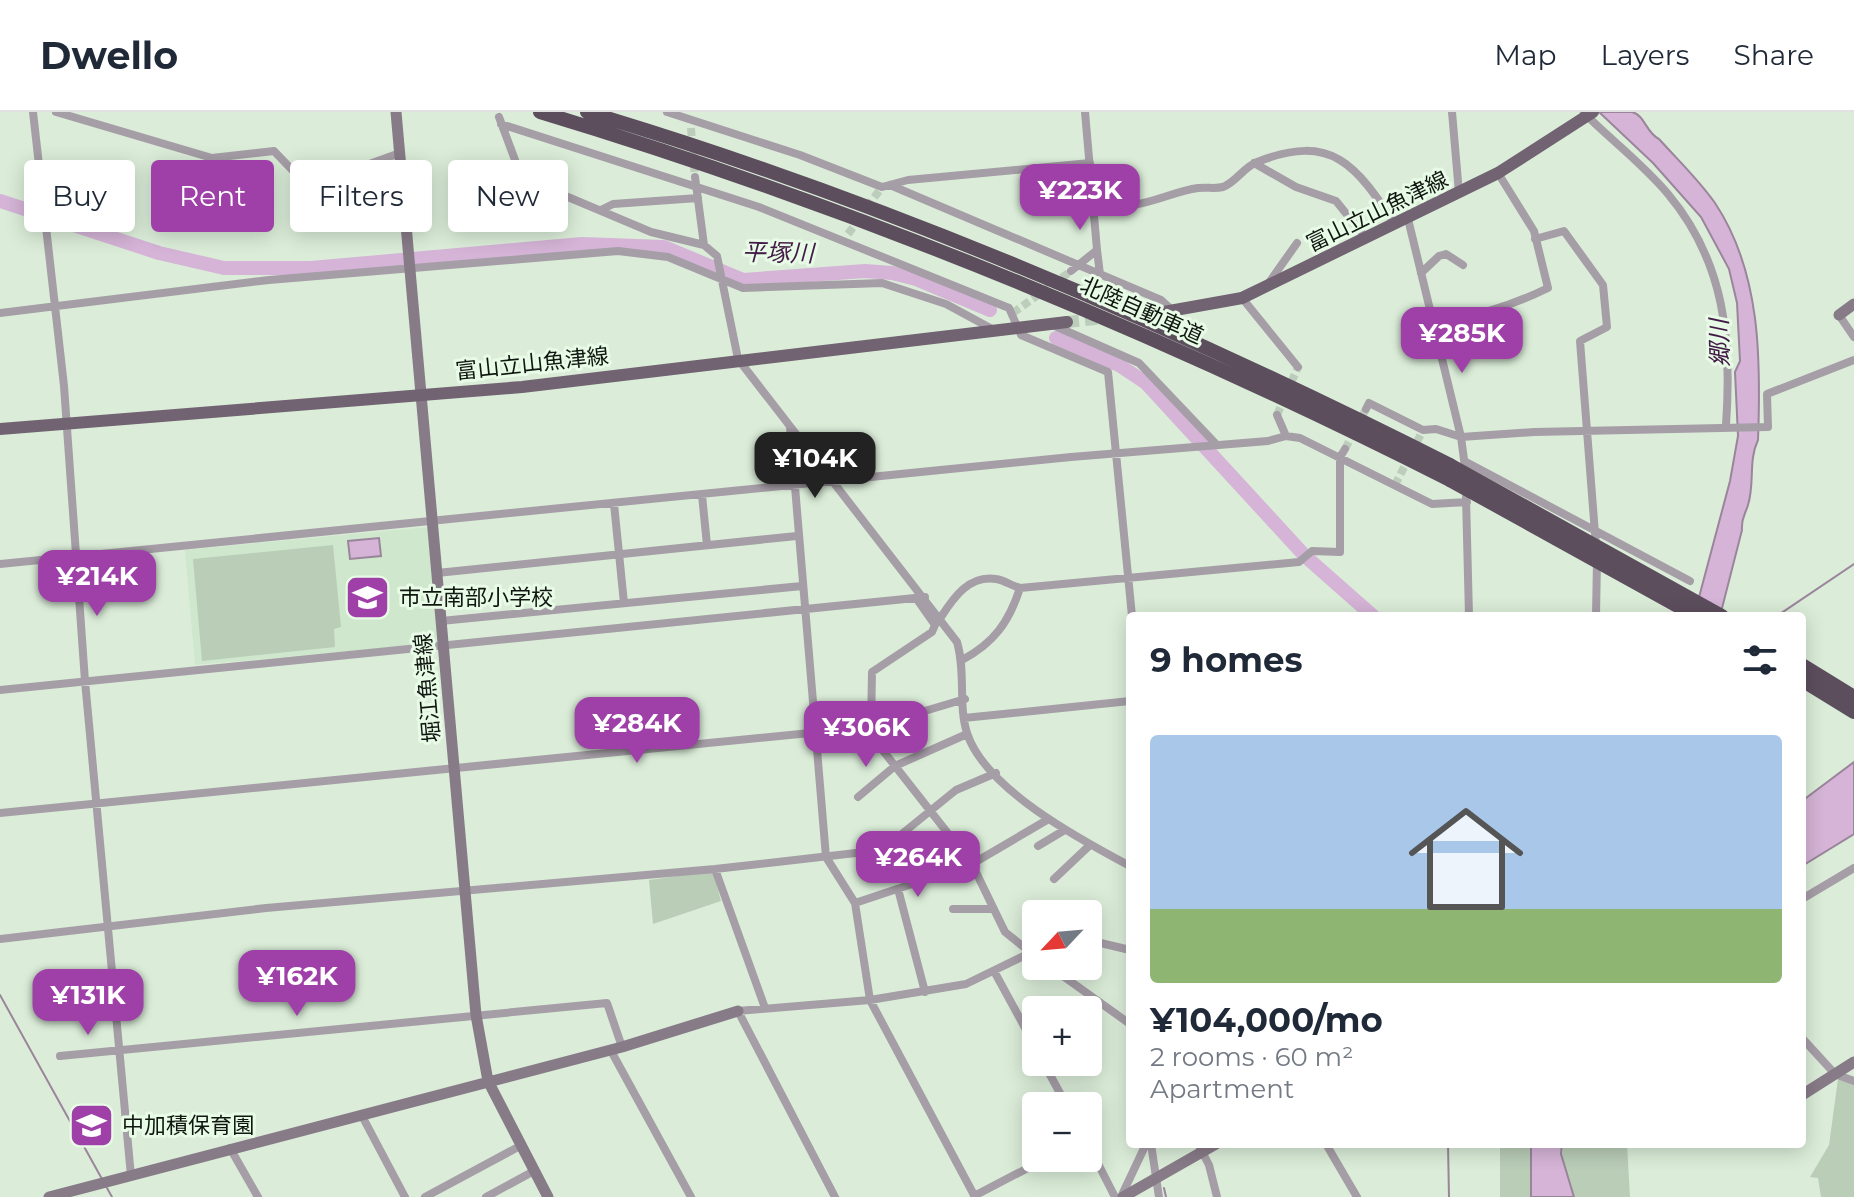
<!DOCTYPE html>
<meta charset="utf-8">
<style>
body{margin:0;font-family:Montserrat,"Noto Sans JP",sans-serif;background:#f6f6f7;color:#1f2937;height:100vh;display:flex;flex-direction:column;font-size:30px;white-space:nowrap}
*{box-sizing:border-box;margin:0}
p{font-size:26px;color:#747a83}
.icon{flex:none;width:44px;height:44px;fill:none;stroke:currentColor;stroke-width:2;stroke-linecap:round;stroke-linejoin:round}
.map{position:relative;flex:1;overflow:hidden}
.sheet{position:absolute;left:1126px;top:500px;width:680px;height:536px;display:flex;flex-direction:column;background:#fff;border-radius:8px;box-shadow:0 4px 20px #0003}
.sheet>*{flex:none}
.hud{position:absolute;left:24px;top:48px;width:760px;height:72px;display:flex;gap:16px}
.needle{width:52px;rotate:244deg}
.controls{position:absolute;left:1022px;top:788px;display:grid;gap:16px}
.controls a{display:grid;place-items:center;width:80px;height:80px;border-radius:8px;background:#fff;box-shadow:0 4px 20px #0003;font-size:40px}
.price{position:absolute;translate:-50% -68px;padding:0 18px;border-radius:16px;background:#9f40a8;color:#fff;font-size:26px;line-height:52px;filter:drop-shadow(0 2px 4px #0008)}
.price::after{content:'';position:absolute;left:50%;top:48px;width:24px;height:18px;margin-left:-12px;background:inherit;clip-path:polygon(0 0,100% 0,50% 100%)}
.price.active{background:#222;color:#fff}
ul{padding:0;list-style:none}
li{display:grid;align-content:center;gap:16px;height:424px;padding:0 24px}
li span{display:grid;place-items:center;height:248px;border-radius:8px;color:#555}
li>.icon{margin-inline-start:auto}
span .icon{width:144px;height:144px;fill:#fffc;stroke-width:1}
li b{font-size:34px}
h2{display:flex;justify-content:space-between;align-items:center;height:96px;padding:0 24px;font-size:34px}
.chip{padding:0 28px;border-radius:8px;background:#fff;box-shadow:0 4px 20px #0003;font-size:28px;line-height:72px}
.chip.active{background:#9f40a8;color:#fff}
header{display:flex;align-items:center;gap:48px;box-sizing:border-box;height:112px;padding:0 40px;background:#fff;border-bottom:2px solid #e0e1e3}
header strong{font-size:38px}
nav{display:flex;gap:44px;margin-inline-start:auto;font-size:28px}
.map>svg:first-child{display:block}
</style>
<header>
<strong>Dwello</strong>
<nav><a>Map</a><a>Layers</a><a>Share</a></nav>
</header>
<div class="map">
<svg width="1854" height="1085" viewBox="0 0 1854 1085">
<rect width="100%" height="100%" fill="#dbedd9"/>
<path fill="#cfe7cc" d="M429,415L438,531L195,553L185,438Z"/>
<path fill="#b9cdb7" d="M333,433L341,515L334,517L335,535L202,549L193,447Z
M713,759L721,789L653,812L649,768Z
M1844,963L1854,966V1085H1821L1818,1066L1810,1065L1829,1033L1838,967Z
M1500,1032H1531V1085H1500Z
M1563,1032H1627L1630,1085H1574L1562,1044Z"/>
<path fill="#d5b4d7" stroke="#9a859b" stroke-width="2" d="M1599,0C1609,0 1623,0 1632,0C1645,3 1646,21 1659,27C1678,48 1699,68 1715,91C1761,160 1761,248 1758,328C1748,349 1755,371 1748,393C1745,403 1741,406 1742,418L1720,504H1694L1730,369L1738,324L1735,260L1740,249L1737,191L1729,157L1701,105L1653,51Z
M379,426L381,444L350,447L348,429Z
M1854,650V722L1802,754V689Z
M1531,1032H1562L1561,1042L1574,1085H1531Z"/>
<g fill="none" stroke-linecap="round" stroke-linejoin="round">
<path stroke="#9a859b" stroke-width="2" d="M1777,504L1854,452
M0,883L102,1067
M1448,1032L1449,1085
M107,1076L112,1085
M1164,1076L1166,1085"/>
<path stroke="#d5b4d7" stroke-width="14" d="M0,89L159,141L224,156H311L582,132L664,135L743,168L865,159L892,161L916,167L990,198
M1056,226L1119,253L1146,271L1305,444L1373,504"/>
<path stroke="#bdcdbb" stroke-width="8" stroke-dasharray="8 4" stroke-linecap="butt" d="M691,16L695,65
M867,95L879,79
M848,122L860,106
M1013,201L1071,159
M1277,303L1298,255
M1345,337L1366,297
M1395,373L1423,318"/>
<path stroke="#bdcdbb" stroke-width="12" stroke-dasharray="12 6" stroke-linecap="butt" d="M1132,204L1164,200
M1067,210L1105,206"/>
<path stroke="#a69ea7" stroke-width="8" d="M33,0L64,274L85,569L131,1064
M56,0L212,46L274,39L298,64L358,56L400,41
M667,0L800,43L882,75L908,68L1090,51
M1452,0L1459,81
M1584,1C1611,28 1643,52 1668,82C1725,150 1732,228 1726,313
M499,5L518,56L530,69L651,120L704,133L717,144L738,247L957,530C966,560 958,593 967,621C985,677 1081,728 1130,754
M501,12L759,95L1009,196L1021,223L1108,260L1132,504
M1254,51L1296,75L1336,89L1366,126
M695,65L704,133
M890,73L1161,188L1173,199
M1096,92C1108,93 1121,94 1133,93C1155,90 1176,79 1198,76C1207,75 1215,77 1223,75C1236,70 1244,55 1257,50C1333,20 1356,54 1395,112
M601,98L613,92L698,86
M1408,107L1461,325L1466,363
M1535,127L1564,119L1603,173L1607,215L1580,229L1596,434
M1097,138L1100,162
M1071,159L1097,138L1085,0
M1421,161L1439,144L1446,142L1463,153
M1268,172L1297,131
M1242,186L1298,255
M0,201L269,168L618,139L668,145L743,176L882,171L946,192L994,218
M1839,203L1854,225
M1432,208C1475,205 1509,195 1548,176L1534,119L1498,61
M1055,214L1139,251L1216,332
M1366,297L1369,291L1423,318L1436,317L1461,325L1534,320L1768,315L1767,282L1854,248
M1277,303L1286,324
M790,315L826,745L855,791L870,888L975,1085
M1466,350L1690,469
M702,383L707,433
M1466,385L1469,504
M614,392L624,491
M0,452L1071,345L1268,329L1286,324L1300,326L1432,392L1467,390
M437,461L797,424
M916,486L935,513L932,520L872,560L871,615L965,587
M1596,504L1597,448
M941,505C954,485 969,463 996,467C1004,468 1012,474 1020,476
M441,509L802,474
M962,548C994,531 1009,510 1020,476L1299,450L1312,439L1340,440V345L1345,337
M0,578L925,485
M964,606L1130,589
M858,685L895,654L967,622
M0,701L871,615L877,631L972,752L1005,820L1036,845
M1038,734L1063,719
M715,757L765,896
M1054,767L1090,733
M898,777L925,880
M1802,787L1854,756
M855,791L972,752L1047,708
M953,797H993
M0,827L266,796L715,757L882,738L956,678L996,661
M1088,828L1130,838
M1049,854L1130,912
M994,859L1036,936
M1802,926L1835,962L1854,969
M610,937L691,1085
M60,944L607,891L622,935
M1043,950L1067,994
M361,1002L405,1085
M1088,1032L1115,1085
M1151,1032L1159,1085
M1198,1032L1209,1053L1217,1085
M1326,1032L1357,1085
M230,1036L258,1085
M974,1084L1047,1046
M425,1085L520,1034
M486,1085L534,1059
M835,1085L738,899L870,888L966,872L1036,838
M1121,1085L1146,1032"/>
<path stroke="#877b88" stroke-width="11" d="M396,0L476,903L488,969L548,1085
M1839,203L1854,192
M1802,983L1854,950
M49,1085L622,935L738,899
M1123,1085L1216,1032"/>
<path stroke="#716372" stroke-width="12" d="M1164,200L1242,186L1498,61L1593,0
M0,317L522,275L1067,210"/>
<path stroke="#5d4e5e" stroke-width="14" d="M540,0C855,95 1157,220 1450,368
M587,0C885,89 1173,213 1450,353
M1802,553L1854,585
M1802,568L1854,600"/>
<path stroke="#5d4e5e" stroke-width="14" d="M1450,353L1722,504
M1450,368L1696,504"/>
</g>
<defs>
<symbol id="school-square" viewBox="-11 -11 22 22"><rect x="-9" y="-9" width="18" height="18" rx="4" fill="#9f40a8" stroke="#e8fbe6"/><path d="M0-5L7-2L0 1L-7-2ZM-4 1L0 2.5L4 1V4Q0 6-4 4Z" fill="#fff"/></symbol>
</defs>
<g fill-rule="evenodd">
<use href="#school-square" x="342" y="460" width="51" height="51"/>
<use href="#school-square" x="66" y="988" width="51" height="51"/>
</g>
<g text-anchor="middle" stroke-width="6" stroke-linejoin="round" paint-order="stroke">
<g font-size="22" fill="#101710" stroke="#e8fbe6">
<text transform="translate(1377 99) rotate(-26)" y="8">富山立山魚津線</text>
<text transform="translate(1142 198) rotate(24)" y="8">北陸自動車道</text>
<text transform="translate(532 251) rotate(-6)" y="8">富山立山魚津線</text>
<text transform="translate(427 576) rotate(-95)" y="8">堀江魚津線</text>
</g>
<g font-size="22" fill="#101710" stroke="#e8fbe6" text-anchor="start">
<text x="399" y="493">市立南部小学校</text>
<text x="122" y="1021">中加積保育園</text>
</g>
<g font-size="24" font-style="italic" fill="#431a47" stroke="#e8fbe6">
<text transform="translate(778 141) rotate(1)" y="8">平塚川</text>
<text transform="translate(1720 231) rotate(-92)" y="8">郷川</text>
</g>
</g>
</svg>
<div class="controls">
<a><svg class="needle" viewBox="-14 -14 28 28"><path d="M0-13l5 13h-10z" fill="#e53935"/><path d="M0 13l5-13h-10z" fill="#747a83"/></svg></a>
<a>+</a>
<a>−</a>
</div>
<b class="price" style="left:1080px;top:120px">¥223K</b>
<b class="price" style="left:1462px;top:263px">¥285K</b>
<b class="price active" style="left:815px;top:388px">¥104K</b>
<b class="price" style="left:97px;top:506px">¥214K</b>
<b class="price" style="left:637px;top:653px">¥284K</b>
<b class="price" style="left:866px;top:657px">¥306K</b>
<b class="price" style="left:918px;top:787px">¥264K</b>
<b class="price" style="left:297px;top:906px">¥162K</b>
<b class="price" style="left:88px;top:925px">¥131K</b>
<div class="hud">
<a class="chip">Buy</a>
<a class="chip active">Rent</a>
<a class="chip">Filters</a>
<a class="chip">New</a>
</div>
<section class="sheet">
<h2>9 homes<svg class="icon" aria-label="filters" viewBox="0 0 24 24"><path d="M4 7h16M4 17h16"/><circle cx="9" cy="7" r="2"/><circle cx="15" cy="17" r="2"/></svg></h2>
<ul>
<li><span style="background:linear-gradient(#a9c7e8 70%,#8fb573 0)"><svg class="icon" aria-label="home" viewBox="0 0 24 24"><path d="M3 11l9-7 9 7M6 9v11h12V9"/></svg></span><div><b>¥104,000/mo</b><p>2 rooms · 60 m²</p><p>Apartment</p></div></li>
</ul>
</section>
</div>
